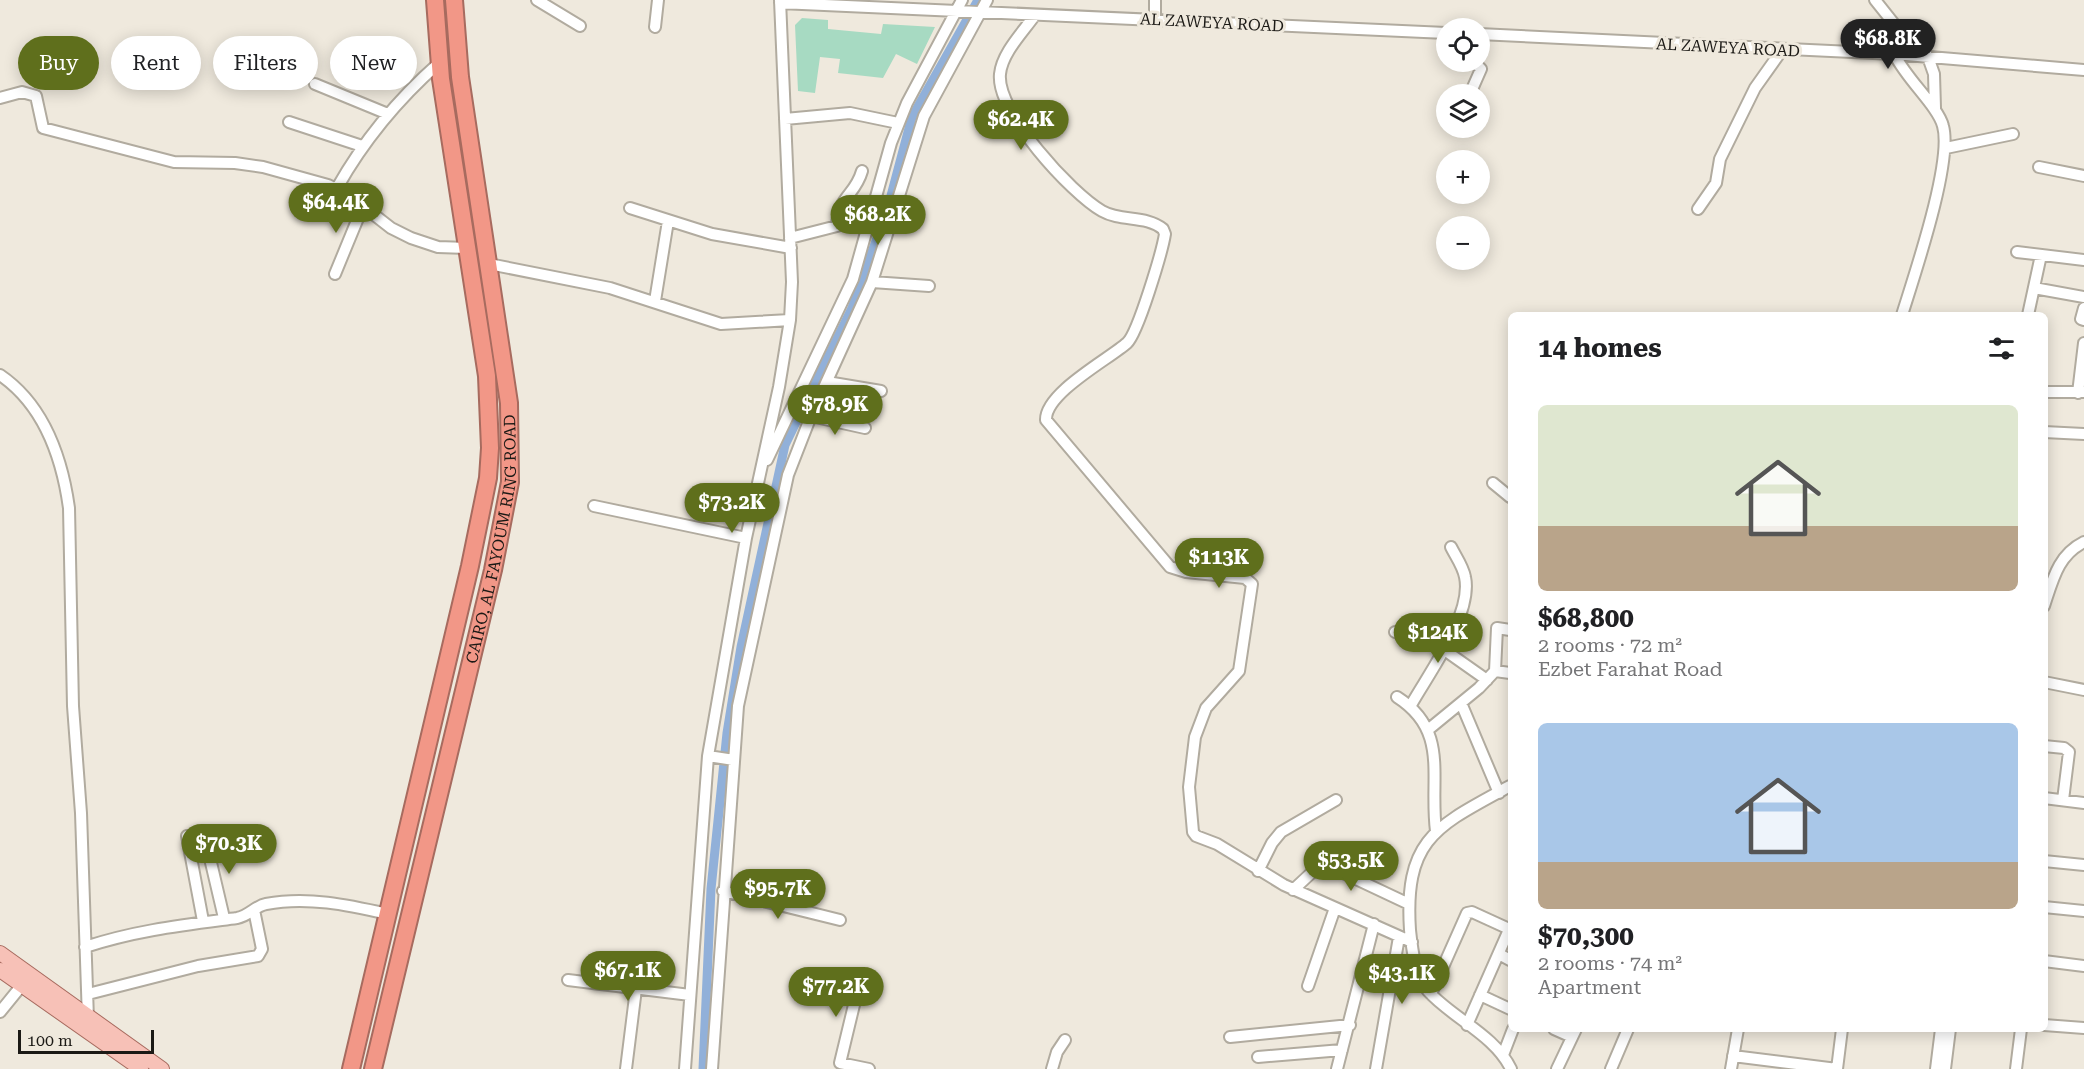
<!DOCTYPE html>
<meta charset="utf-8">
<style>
body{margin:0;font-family:"Roboto Serif",serif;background:#f2f2f2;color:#202124;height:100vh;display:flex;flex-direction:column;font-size:22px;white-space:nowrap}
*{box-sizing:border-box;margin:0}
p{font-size:20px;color:#757577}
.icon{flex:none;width:33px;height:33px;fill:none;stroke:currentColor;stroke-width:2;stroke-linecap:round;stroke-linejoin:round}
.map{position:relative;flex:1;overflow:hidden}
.sheet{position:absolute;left:1508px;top:312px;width:540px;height:720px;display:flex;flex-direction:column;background:#fff;border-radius:9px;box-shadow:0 3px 15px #0003}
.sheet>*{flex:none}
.banner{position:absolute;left:18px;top:36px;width:570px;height:54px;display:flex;gap:12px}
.buttons{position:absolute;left:1436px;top:18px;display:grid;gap:12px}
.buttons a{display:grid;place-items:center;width:54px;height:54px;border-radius:50%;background:#fff;box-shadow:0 3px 15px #0003;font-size:30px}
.scale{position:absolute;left:18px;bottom:15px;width:136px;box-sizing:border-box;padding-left:6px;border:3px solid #1b1915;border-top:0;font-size:16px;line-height:21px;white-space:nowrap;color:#1b1915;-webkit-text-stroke:4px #efe9dd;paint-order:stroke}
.price{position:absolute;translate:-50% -51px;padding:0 14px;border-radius:21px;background:#5f6f1c;color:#fff;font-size:20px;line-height:39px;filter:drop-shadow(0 2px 3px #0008)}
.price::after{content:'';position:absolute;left:50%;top:36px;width:18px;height:14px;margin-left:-9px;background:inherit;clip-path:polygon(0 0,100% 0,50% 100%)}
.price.selected{background:#222;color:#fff}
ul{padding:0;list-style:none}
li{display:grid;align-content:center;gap:12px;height:318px;padding:0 30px}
li span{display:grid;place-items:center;height:186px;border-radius:9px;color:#555}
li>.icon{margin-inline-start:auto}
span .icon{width:108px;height:108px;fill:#fffc;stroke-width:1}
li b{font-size:26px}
h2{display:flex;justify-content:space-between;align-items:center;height:72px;padding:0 30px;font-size:26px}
.tag{padding:0 21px;border-radius:27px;background:#fff;box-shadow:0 3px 15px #0003;font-size:21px;line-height:54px}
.tag.selected{background:#5f6f1c;color:#fff}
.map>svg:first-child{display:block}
</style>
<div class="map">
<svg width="2084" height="1069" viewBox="0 0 2084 1069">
<rect width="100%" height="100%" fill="#efe9dd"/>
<path fill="#a7dac2" d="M802,18L828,20V29L881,34L883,24L935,27L917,64L896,54L883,78L838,73L840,59L820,57L815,93L798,91L795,25Z"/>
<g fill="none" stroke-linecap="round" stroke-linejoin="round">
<path stroke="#91b0d9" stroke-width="9" d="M703,1069L711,889L727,733L741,647L785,445L852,308L888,207L912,117L978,0"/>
<defs>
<path id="minor" d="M537,0L580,26
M1875,0L1895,25L1920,46L1928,57L1934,74L1935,108
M780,3L1446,33
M1035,15C1023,32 1002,53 1000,74C996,112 1071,193 1102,211C1121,222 1146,215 1163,229L1165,234C1162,252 1138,333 1127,343C1109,359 1045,393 1046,420L1170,567L1186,572L1245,578L1252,584L1239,671L1206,708L1195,737L1189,787L1193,832L1196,836L1217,844L1284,885L1412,942
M1155,19V0
M1895,25C1873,53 1936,98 1943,126C1953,162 1914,276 1902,315
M655,27L658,0
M1479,34L1894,54L2084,70
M315,84L388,114
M1470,94L1481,69L1474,62
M0,98L22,92L36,96L43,128L174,162L235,163L263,167L328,185L350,196L391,228L411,238L438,247L467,248
M785,119L850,113L898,123
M289,122L362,146
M1946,148L2013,134
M2039,167L2084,176
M337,188C364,140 397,100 439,63
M630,208L712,234L791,248
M1698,209L1716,183L1720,159L1755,88L1782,50
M790,238L837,226C838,196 855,196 862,171
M2017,252L2084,260
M489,264L610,288L721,324L790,320
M335,274L363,206
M872,282L929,286
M2034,288L2084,297
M655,301L668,221
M2084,308L2081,319L2084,320
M2028,315L2041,255
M0,375C44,405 62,458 69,508L73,706L81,813L88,1019
M827,382L881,391
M2044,392H2084
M2078,393L2084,343
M811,416L865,428
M2044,432L2084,434
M767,460L853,279L891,143L907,103L962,0
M1493,483L1510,497
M594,506L746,538
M2044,606C2053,579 2058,555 2084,542
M1395,632L1443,649L1487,680
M1495,671L1497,628L1510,630
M2044,682L2084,690
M1397,697C1450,731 1429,777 1436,831
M1461,703L1499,793
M1411,705C1429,673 1473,614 1465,577C1463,566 1456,557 1451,547
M1429,729L1479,688L1495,671L1510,673
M2044,746L2064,748L2069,752L2063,800
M708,756L734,760
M1510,786C1437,826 1404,838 1410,930C1412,949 1415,976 1428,991C1452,1018 1495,1035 1511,1069
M2044,798L2084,803
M187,836L203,921
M205,837L224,918
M2044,861L2084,865
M1258,871L1272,843L1281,832L1336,800
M1293,890L1322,863L1409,904
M723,891L840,920
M2044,907L2084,911
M85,947C137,930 184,925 237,918C249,916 255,906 266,904C307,896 348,905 388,914
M1499,954L1510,960
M2044,961L2084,966
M568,980L690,995
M860,980L840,1063L869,1069
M1308,986L1335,908
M88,994L198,966L258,956L262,949L254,910
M1431,994L1467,913L1472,912L1507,928L1508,932L1467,1025
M1480,995L1510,1009
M0,1012L22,985
M2044,1025L2084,1028
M1554,1029L1572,1037
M1230,1037L1350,1025
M1503,1055L1513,1029
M1733,1056L1837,1069
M1258,1057L1342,1050
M626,1069L636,989
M685,1069L708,756L746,538L779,387L790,320L792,282L780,0
M712,1069L738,706L788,475L811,416L872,282L924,116L987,0
M1052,1069L1057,1052L1065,1040
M1337,1069L1374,924
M1376,1069L1399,937
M1557,1069L1576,1029
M1611,1069L1628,1029
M1731,1069L1738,1029
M1837,1069L1842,1029
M1936,1069L1941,1029
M1945,1069L1950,1029
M2016,1069L2021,1029"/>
<path id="major" d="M0,953L162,1069
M0,970L141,1069"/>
<g id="highway">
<path d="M351,1069L470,566L488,478L490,448L487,376L441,79L435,0"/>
<path id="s1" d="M373,1069L493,570L510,482L509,403L460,77L454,0"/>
</g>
</defs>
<use href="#minor" stroke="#b1ab9f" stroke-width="14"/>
<use href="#major" stroke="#a76b5f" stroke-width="16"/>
<use href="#highway" stroke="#a76b5f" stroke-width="20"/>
<use href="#minor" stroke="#fff" stroke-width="10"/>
<use href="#major" stroke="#f7c1b7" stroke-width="14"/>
<use href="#highway" stroke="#f29787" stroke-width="16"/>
</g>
<g text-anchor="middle" stroke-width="6" stroke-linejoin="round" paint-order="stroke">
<g font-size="16" fill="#1b1915" stroke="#efe9dd">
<text transform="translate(1212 22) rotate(3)" y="6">AL ZAWEYA ROAD</text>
<text transform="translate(1728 47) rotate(3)" y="6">AL ZAWEYA ROAD</text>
<text dy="6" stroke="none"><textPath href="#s1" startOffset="544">CAIRO, AL FAYOUM RING ROAD</textPath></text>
</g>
</g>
</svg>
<div class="buttons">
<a><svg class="icon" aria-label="locate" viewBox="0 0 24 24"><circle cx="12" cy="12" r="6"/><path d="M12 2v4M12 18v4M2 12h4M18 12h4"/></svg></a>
<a><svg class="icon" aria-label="layers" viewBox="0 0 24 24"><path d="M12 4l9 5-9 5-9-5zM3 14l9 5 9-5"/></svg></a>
<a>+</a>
<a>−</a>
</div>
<div class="scale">100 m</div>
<b class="price selected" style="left:1888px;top:70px">$68.8K</b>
<b class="price" style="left:1021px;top:151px">$62.4K</b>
<b class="price" style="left:336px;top:234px">$64.4K</b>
<b class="price" style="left:878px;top:246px">$68.2K</b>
<b class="price" style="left:835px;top:436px">$78.9K</b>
<b class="price" style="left:732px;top:534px">$73.2K</b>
<b class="price" style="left:1219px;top:589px">$113K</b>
<b class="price" style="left:1438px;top:664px">$124K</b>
<b class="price" style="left:229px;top:875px">$70.3K</b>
<b class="price" style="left:1351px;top:892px">$53.5K</b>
<b class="price" style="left:778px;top:920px">$95.7K</b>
<b class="price" style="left:628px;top:1002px">$67.1K</b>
<b class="price" style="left:1402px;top:1005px">$43.1K</b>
<b class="price" style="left:836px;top:1018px">$77.2K</b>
<div class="banner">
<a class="tag selected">Buy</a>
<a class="tag">Rent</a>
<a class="tag">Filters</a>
<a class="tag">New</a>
</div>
<section class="sheet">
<h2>14 homes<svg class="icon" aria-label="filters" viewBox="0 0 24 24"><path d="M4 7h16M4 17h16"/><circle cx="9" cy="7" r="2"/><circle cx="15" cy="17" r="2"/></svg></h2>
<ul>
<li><span style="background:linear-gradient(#dfe7d0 65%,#b9a48a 0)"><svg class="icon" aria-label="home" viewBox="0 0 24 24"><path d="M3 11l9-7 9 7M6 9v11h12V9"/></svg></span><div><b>$68,800</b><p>2 rooms · 72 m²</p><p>Ezbet Farahat Road</p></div></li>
<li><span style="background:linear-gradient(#a9c7e8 75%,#b9a48a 0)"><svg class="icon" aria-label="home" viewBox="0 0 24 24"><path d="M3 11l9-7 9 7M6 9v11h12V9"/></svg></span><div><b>$70,300</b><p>2 rooms · 74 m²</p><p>Apartment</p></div></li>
</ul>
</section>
</div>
